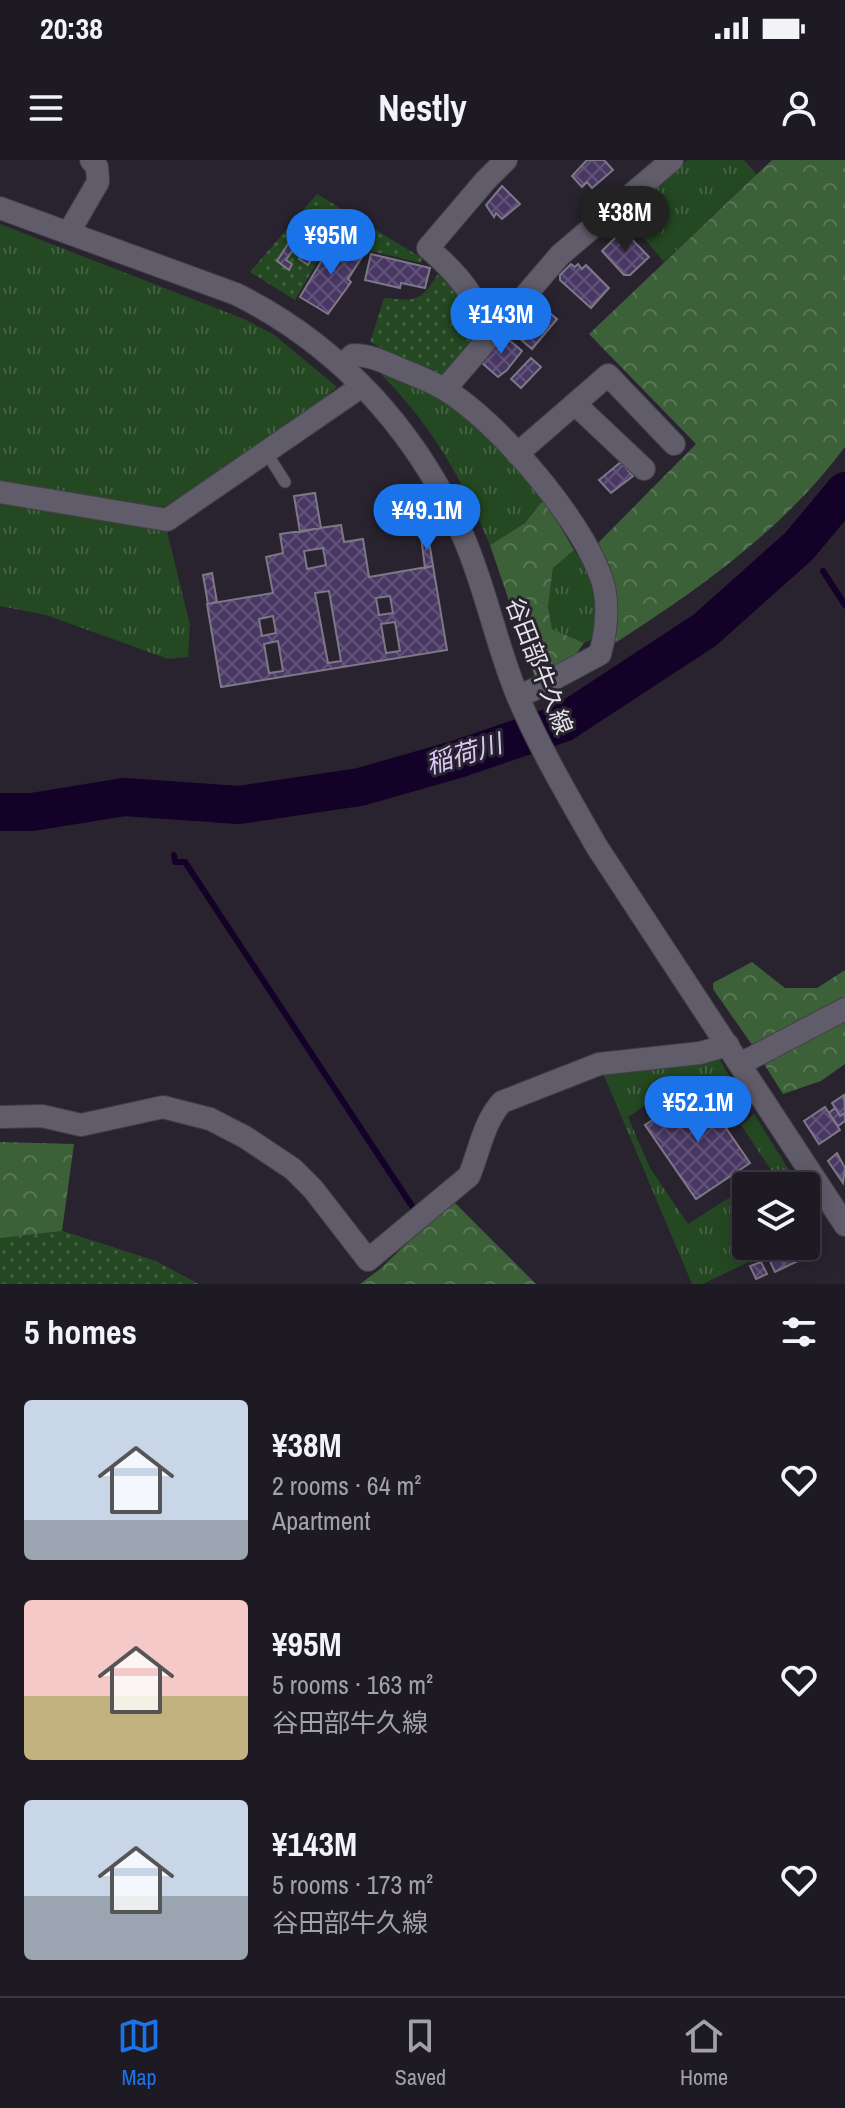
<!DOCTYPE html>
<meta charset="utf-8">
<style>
body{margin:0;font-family:"Archivo Narrow","Noto Sans JP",sans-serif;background:#2b2730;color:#f1f3f6;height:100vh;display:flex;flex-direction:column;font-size:30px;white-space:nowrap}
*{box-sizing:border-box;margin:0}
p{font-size:26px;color:#a1a1a6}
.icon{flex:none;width:44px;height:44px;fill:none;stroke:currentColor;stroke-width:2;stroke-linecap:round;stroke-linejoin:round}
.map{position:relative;height:1124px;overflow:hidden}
.panel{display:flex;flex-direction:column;background:#1e1a23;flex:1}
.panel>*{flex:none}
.buttons{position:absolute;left:732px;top:1012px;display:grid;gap:16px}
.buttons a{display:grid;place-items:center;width:88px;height:88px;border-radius:8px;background:#1e1a23;box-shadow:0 4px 20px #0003,0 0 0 2px #3c3841;font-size:40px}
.price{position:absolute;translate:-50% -68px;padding:0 18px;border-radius:28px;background:#1a73e8;color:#fff;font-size:26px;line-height:52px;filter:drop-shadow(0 2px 4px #0008)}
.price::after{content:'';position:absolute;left:50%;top:48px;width:24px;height:18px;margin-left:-12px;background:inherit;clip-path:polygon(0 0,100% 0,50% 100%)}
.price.selected{background:#222;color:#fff}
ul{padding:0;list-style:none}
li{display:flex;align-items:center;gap:24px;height:200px;padding:0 24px}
li span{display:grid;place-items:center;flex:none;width:224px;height:160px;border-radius:8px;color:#555}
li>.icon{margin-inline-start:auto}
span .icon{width:96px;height:96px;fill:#fffc;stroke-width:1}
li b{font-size:34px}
h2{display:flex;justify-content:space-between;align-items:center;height:96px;padding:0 24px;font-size:34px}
.status{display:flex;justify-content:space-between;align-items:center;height:56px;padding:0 40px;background:#1e1a23;direction:ltr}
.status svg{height:22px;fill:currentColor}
header{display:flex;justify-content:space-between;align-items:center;height:104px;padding:0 24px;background:#1e1a23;font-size:36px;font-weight:700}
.tab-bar{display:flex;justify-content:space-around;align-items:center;height:112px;border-top:2px solid #3c3841;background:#1e1a23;font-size:22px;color:#a1a1a6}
.tab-bar a{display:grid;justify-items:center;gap:4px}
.tab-bar .selected{color:#1a73e8}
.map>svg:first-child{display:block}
</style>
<div class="status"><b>20:38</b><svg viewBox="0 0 49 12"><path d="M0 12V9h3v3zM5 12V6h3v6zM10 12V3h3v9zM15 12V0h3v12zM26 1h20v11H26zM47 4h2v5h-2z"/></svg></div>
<header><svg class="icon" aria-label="menu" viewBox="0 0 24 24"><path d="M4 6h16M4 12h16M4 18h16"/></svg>Nestly<svg class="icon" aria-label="person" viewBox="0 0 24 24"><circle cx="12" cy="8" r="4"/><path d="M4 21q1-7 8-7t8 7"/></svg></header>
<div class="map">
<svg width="845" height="1124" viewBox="0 0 845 1124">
<defs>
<pattern id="grass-tufts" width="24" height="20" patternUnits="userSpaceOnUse" patternTransform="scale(2)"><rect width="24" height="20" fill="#244822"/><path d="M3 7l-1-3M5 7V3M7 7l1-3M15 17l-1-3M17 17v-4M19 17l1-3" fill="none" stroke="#446242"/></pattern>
<pattern id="forest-crowns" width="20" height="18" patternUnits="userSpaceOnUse" patternTransform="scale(2)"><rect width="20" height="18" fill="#3c6139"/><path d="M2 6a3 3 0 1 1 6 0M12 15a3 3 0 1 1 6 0" fill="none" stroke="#587756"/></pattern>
<pattern id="park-dots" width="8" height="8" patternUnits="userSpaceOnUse" patternTransform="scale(2)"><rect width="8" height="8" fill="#244822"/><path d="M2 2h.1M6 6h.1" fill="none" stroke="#446242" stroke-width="1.8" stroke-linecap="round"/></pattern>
<pattern id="building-cross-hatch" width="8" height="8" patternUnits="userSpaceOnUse" patternTransform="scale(2)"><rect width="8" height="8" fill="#493764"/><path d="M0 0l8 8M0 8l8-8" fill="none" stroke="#63547a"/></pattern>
</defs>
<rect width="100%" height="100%" fill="#28232f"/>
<path fill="url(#grass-tufts)" d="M687,0H744L757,15L664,102L625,55Z
M0,64L244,159L273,174L337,227L291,265L158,351L0,324Z
M374,207L398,215L471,256L544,339L525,363L490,385C458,311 431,264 374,207Z
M0,341L167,371L190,465L188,497L168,499L46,455L0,446Z
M574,390C599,424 601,437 596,478L584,483L552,469L548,447L553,408Z
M720,900L734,924L721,935L709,919L689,916L628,957L650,1008L688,1064L746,1027V1086H781L703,1124H692L603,913Z
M754,954L799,1026H747L771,1010L741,965Z"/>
<path fill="url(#forest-crowns)" d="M772,0H845V287C783,370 698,430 612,485L594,387L696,284L589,174Z
M544,339L574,390L553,408L548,447L552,469L584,483L574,497L535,517L490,385L525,363Z
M752,802L785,828H817L845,810V841L755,889L713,829V823Z
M845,854V904L821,921L783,934L761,899Z
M0,982L74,984L62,1071L155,1101L198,1124H0Z
M452,1040L536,1124H360L380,1109Z"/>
<path fill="url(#park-dots)" d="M317,34L422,98L421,103L371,91L365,94L332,76L295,140L250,112Z
M439,112L476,152V177L443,220L370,182L384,138C419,141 420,142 439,112Z
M62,1071L155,1101L198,1124H0V1078Z"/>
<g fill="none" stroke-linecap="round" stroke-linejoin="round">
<path stroke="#130127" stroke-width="6" d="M823,411L845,445
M174,695L175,702H185L412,1046"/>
<path stroke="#130127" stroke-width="38" d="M0,652H32L124,637L239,645L360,627L458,599L563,563L705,470L799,386L845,331"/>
</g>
<path fill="url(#building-cross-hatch)" stroke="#7d7887" stroke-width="2" fill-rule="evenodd" d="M587,0H604L613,10L592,28L587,22L582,27L572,16Z
M502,26L520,44L502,59L496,53L494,57L486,45Z
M623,70L649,97L630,115H624L602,91Z
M295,73L302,77L286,100L292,104L289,110L277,101Z
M334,80L362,97L348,119L351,122L328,154L300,137Z
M308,84L317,89L308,105L299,99Z
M371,94L430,108L425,128L401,123L400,128L365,120Z
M571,104L575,107L578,104L582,109L586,105L609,128L591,148L560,120V115Z
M538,143L557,159L532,189L512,172L523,156Z
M501,173L522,191L507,210L498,217L481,202Z
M531,198L541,207L521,228L511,219Z
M621,302L633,316L611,333L599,320Z
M315,333L321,368L300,372L294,336Z
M341,365L344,382L363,379L369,417L433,406L447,490L221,527L207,444L273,433L266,397L283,393L280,374ZM323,388L326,405L307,409L304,391ZM329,431L341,501L328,503L315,433ZM390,436L393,453L379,455L376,438ZM273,456L276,473L262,476L259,459ZM395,462L400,491L386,493L381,464ZM278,481L283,511L269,513L264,484Z
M428,375L433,406L425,408L421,376Z
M212,413L217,442L208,444L203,415Z
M699,929L750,1003L696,1039L645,965Z
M844,935L845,953L840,956L832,943Z
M825,947L840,970L819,984L804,961Z
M835,948L840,956L845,953V961L838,966L829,953Z
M837,993L845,1008L843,1023L828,1001Z
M806,1081L814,1098L808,1101L806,1097L775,1112L767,1095L787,1086H806Z
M761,1102L767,1114L756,1119L750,1106Z"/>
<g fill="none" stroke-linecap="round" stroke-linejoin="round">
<defs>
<path id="service" d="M266,292L285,322"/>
<path id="minor" d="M69,72L98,22L97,7L91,0
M486,180C482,140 458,114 428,88L485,21L506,0
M342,205L353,195C371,195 384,202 400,209C414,215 431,221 444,229C497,260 589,367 604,427C609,450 606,472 600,494L533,530L518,536
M445,229L560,95L672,0
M575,244L644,309
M517,294L608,215L674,284
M0,332L167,360L362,226
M740,904L845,849
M0,957L42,956L81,965L163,947L210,959L245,977L293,1009L313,1029L368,1100L469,1016C480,990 483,963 502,942L599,904L700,893L728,885"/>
<path id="secondary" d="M0,48L236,134C339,185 417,271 463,376C486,428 496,485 518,537C540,589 569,638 597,687L845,1065"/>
</defs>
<use href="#service" stroke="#433f49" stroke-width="13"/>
<use href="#minor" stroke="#433f49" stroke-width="24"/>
<use href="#secondary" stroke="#433f49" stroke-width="24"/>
<use href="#service" stroke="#615c6a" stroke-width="11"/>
<use href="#minor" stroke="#615c6a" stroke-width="22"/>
<use href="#secondary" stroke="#615c6a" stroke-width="22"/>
</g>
<g text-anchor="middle" stroke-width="6" stroke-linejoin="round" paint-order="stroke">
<g font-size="24" fill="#e4e1e9" stroke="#28232f">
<text transform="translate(539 506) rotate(69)" y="8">谷田部牛久線</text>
</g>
<g font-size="26" font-style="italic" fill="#d8c8f5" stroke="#28232f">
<text transform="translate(464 594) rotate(-17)" y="9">稲荷川</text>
</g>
</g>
</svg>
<div class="buttons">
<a><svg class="icon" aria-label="layers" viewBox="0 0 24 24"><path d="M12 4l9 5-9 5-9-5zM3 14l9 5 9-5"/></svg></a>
</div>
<b class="price selected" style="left:625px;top:94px">¥38M</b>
<b class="price" style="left:331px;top:117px">¥95M</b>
<b class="price" style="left:501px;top:196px">¥143M</b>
<b class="price" style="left:427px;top:392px">¥49.1M</b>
<b class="price" style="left:698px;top:984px">¥52.1M</b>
</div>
<section class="panel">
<h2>5 homes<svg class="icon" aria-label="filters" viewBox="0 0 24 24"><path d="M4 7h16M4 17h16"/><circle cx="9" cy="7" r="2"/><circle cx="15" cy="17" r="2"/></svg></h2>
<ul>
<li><span style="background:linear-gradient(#c9d6e8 75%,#9aa5b1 0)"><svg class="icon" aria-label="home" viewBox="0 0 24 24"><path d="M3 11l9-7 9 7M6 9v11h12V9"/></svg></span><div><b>¥38M</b><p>2 rooms · 64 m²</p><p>Apartment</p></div><svg class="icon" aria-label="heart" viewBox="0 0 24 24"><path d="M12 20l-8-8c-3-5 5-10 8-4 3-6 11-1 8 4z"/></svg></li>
<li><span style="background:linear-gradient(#f6c9c9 60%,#c2b280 0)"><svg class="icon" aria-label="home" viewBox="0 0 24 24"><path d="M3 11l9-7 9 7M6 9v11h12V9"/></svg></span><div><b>¥95M</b><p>5 rooms · 163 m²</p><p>谷田部牛久線</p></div><svg class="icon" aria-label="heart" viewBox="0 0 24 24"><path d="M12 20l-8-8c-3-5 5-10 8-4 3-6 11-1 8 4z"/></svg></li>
<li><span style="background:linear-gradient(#c9d6e8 60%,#9aa5b1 0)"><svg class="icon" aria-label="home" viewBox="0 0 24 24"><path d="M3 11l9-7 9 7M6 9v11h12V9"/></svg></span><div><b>¥143M</b><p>5 rooms · 173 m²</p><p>谷田部牛久線</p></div><svg class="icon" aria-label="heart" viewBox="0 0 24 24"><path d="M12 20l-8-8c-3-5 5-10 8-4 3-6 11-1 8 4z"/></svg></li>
</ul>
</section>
<nav class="tab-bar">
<a class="selected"><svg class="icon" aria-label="map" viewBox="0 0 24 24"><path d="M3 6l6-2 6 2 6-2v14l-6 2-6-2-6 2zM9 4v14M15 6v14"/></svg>Map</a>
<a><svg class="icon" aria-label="saved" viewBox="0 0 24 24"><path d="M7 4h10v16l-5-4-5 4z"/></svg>Saved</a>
<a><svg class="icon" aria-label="home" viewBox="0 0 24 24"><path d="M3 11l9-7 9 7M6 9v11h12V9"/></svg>Home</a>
</nav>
